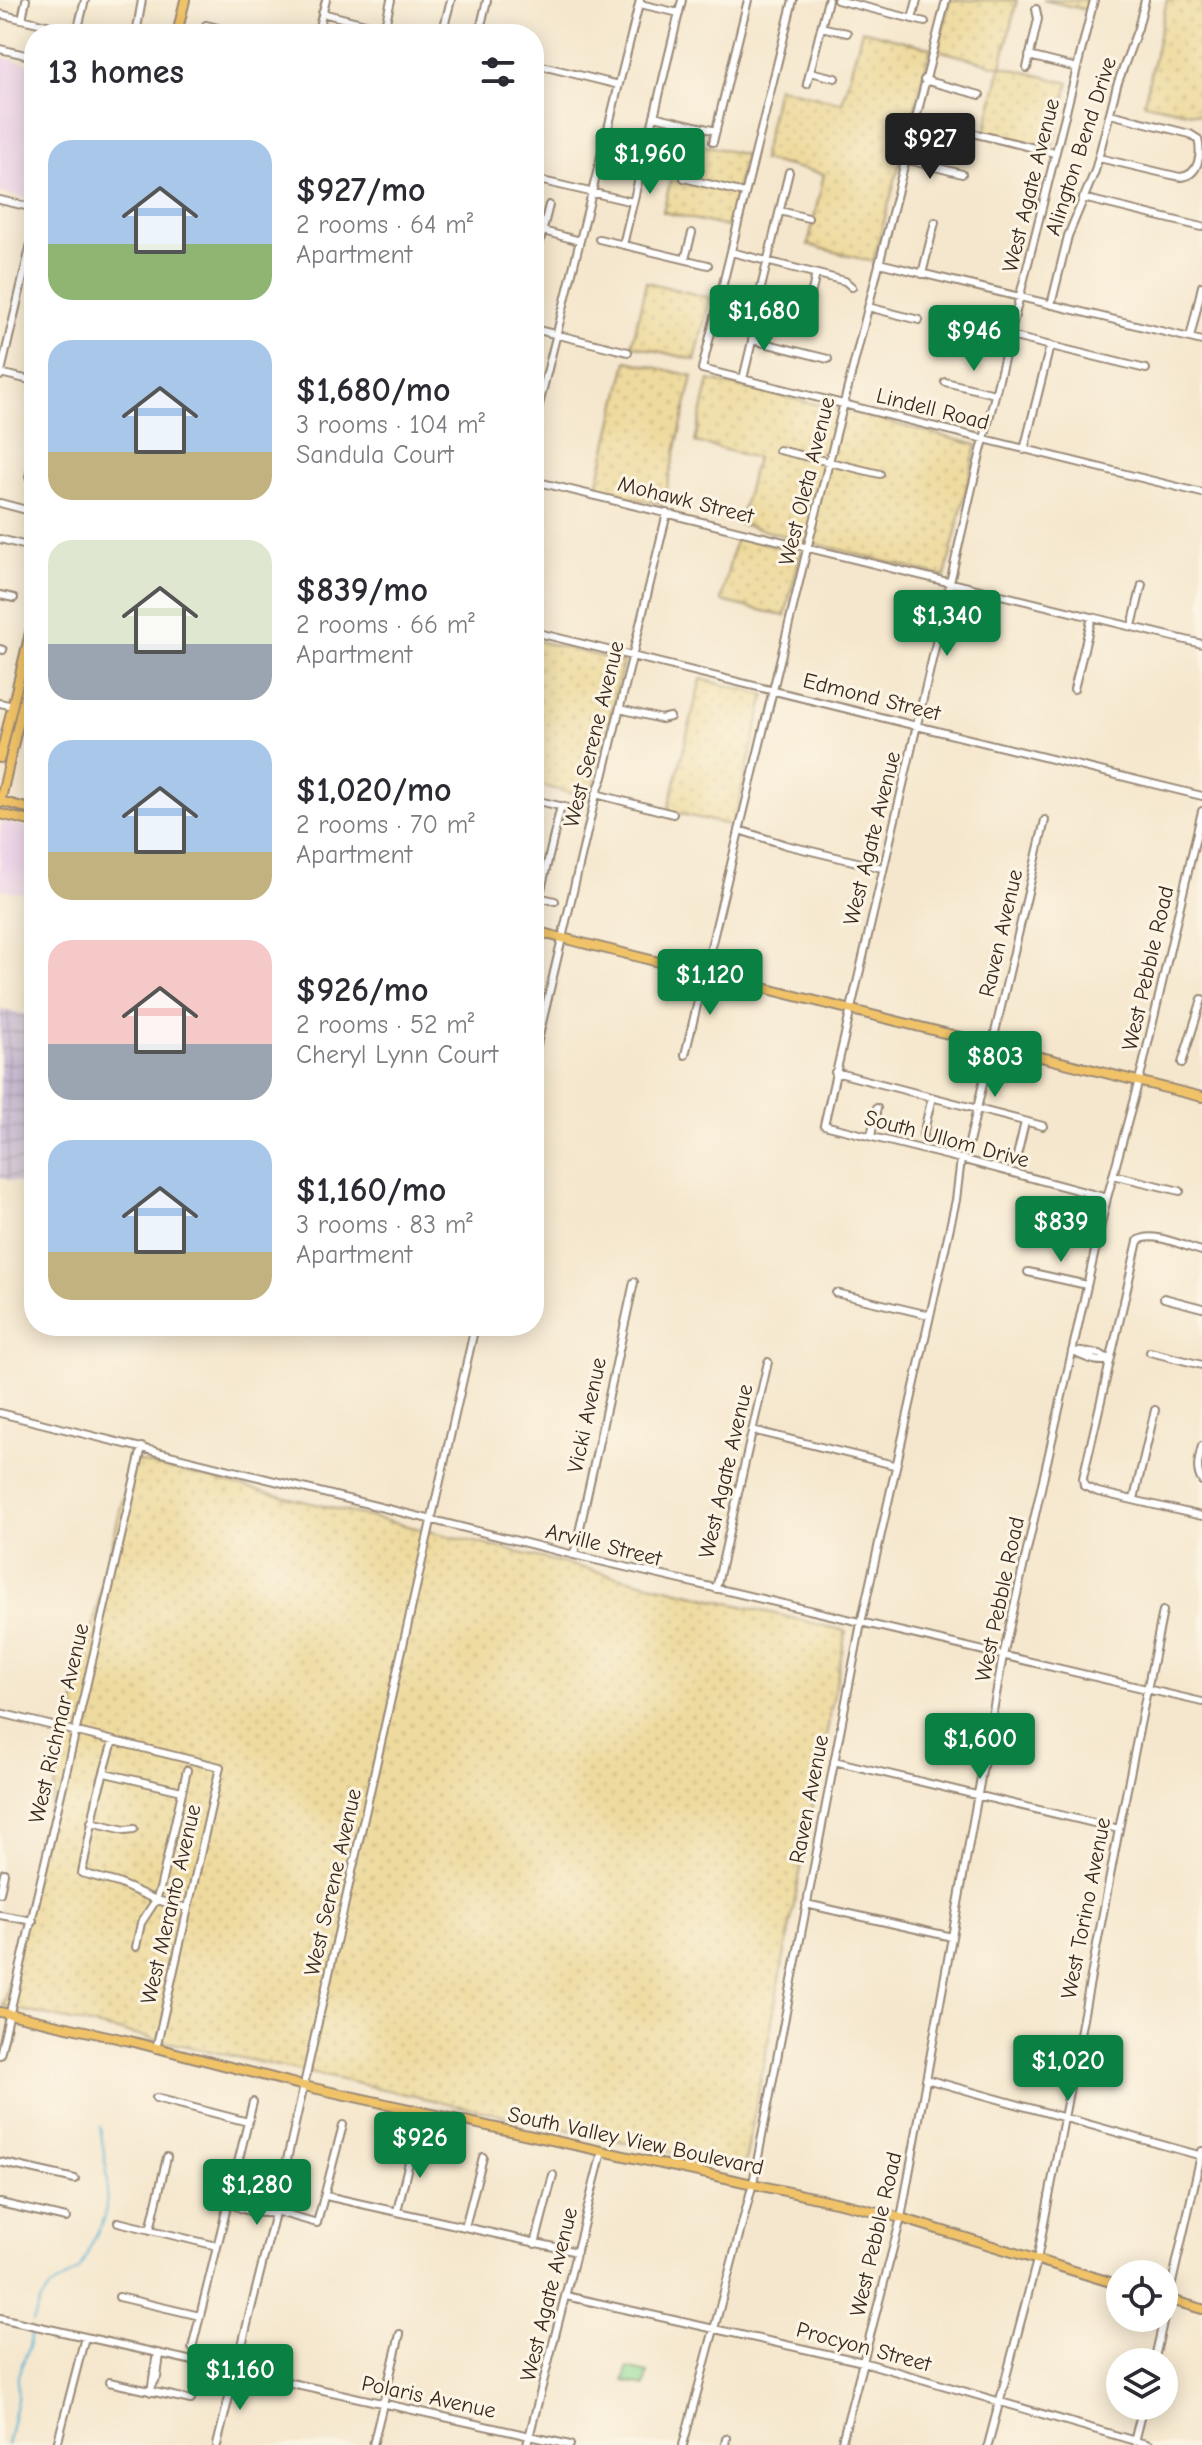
<!DOCTYPE html>
<meta charset="utf-8">
<style>
body{margin:0;font-family:"Comic Neue",sans-serif;background:#f7f7f7;color:#2b2b33;height:100vh;display:flex;flex-direction:column;font-size:30px;white-space:nowrap}
*{box-sizing:border-box;margin:0}
p{font-size:26px;color:#7c7c81}
.icon{flex:none;width:44px;height:44px;fill:none;stroke:currentColor;stroke-width:2;stroke-linecap:round;stroke-linejoin:round}
.map{position:relative;flex:1;overflow:hidden}
.side{position:absolute;left:24px;top:24px;width:520px;height:1312px;display:flex;flex-direction:column;background:#fff;border-radius:32px;box-shadow:0 4px 20px #0003}
.side>*{flex:none}
.controls{position:absolute;left:1106px;top:2260px;display:grid;gap:16px}
.controls a{display:grid;place-items:center;width:72px;height:72px;border-radius:50%;background:#fff;box-shadow:0 4px 20px #0003;font-size:40px}
.price{position:absolute;translate:-50% -68px;padding:0 18px;border-radius:8px;background:#0b8043;color:#fff;font-size:26px;line-height:52px;filter:drop-shadow(0 2px 4px #0008)}
.price::after{content:'';position:absolute;left:50%;top:48px;width:24px;height:18px;margin-left:-12px;background:inherit;clip-path:polygon(0 0,100% 0,50% 100%)}
.price.on{background:#222;color:#fff}
ul{padding:0;list-style:none}
li{display:flex;align-items:center;gap:24px;height:200px;padding:0 24px}
li span{display:grid;place-items:center;flex:none;width:224px;height:160px;border-radius:24px;color:#555}
li>.icon{margin-inline-start:auto}
span .icon{width:96px;height:96px;fill:#fffc;stroke-width:1}
li b{font-size:34px}
h2{display:flex;justify-content:space-between;align-items:center;height:96px;padding:0 24px;font-size:34px}
.map>svg:first-child{display:block}
</style>
<div class="map">
<svg width="1202" height="2445" viewBox="0 0 1202 2445">
<defs>
<pattern id="industrial-grid" width="8" height="8" patternUnits="userSpaceOnUse" patternTransform="scale(2)"><rect width="8" height="8" fill="#cbbfd4"/><path d="M0 4h8M4 0v8" fill="none" stroke="#afa4b6"/></pattern>
<pattern id="sand-dots" width="8" height="8" patternUnits="userSpaceOnUse" patternTransform="scale(2)"><rect width="8" height="8" fill="#eeda9e"/><path d="M2 2h.1M6 6h.1" fill="none" stroke="#cdbb88" stroke-width="1.8" stroke-linecap="round"/></pattern>
</defs>
<rect width="100%" height="100%" fill="#fcf5e5"/>
<filter id="ink" filterUnits="userSpaceOnUse"><feTurbulence type="fractalNoise" baseFrequency=".0125" numOctaves="2"/><feDisplacementMap in="SourceGraphic" scale="16" xChannelSelector="R" yChannelSelector="G"/><feConvolveMatrix kernelMatrix="1 2 1 2 8 2 1 2 1" color-interpolation-filters="sRGB"/></filter>
<filter id="wash" filterUnits="userSpaceOnUse"><feTurbulence type="fractalNoise" baseFrequency=".006" numOctaves="4" result="noise"/><feDisplacementMap in="SourceGraphic" scale="32" xChannelSelector="R" yChannelSelector="G"/><feGaussianBlur stdDeviation="1.8" result="paint"/><feColorMatrix in="noise" values="0 0 0 0 0 0 0 0 0 0 0 0 0 0 0 0 0 1.4 0 .05"/><feComposite in="paint" operator="in"/></filter>
<g filter="url(#wash)">
<rect width="100%" height="100%" fill="#f5e7cd"/>
<path fill="#ecd1e9" d="M0,57L34,65V200L0,192Z
M2,822L34,829V896L0,889V831Z"/>
<path fill="url(#industrial-grid)" d="M0,1009L34,1017V1186L0,1178Z"/>
<path fill="url(#sand-dots)" stroke="#94825e" stroke-width="2" d="M950,0H1017L1001,66L1069,83L1052,149L985,133L1001,67L938,50Z
M1043,0H1090L1087,10Z
M1167,0H1202V115L1144,103Z
M862,30L931,48L873,262L808,245L824,174L762,160L777,87L842,103Z
M680,139L745,155L727,227L663,212Z
M646,282L710,298L695,360L632,345Z
M627,361L693,376L663,504L596,491Z
M709,380L838,409L977,445L945,577L739,524L756,458L695,442Z
M736,536L801,552L785,616L721,601Z
M534,640L623,662L591,798L534,784Z
M701,679L765,695L733,826L668,811Z
M132,1460L846,1631L744,2168L3,2006Z"/>
<path fill="#8fd995" stroke="#65825a" stroke-width="2" d="M627,2368L648,2373L645,2386L624,2381Z"/>
<g fill="none" stroke-linecap="round" stroke-linejoin="round">
<path stroke="#58b1d5" stroke-width="2" d="M33,2322L41,2300L50,2288L79,2270L105,2217L108,2180L100,2126
M7,2445L17,2399L18,2375L29,2347L31,2328"/>
</g>
</g>
<g filter="url(#ink)">
<g fill="none" stroke-linecap="round" stroke-linejoin="round">
<defs>
<path id="minor" d="M793,0L702,369L1202,493
M837,0L925,22
M1094,0L975,475L824,1125L961,1159L1107,1198
M640,4L679,13
M322,13L405,34
M0,14L85,34
M22,19L26,0
M912,19L917,0
M206,25L242,34
M821,27L847,33
M77,32L85,0
M136,34L142,0
M317,34L326,0
M383,34L391,0
M442,34L451,0
M479,34L487,0
M0,49L34,57
M1029,56L1077,68
M534,64L619,85
M1027,68L1038,19L1036,9
M810,72L835,78
M924,80L980,95
M807,84L828,0
M654,116L716,131
M914,119L1055,153
M652,125L682,0
M713,142L748,0
M1099,158L1180,177C1199,176 1202,154 1198,139L1190,134L1110,114
M905,159L962,174
M684,178L744,193
M534,179L633,202
M1083,198L1202,227
M0,200L34,208
M780,211L808,218
M543,231L580,241
M599,239L708,265
M539,245L549,205
M623,245L648,140
M731,252L845,281L852,287
M685,259L692,233
M879,263L1202,341
M922,274L935,222
M760,292L789,172
M1051,305L1068,236L1095,171L1117,85L1138,28L1145,0
M868,307L919,320
M808,308L816,274
M534,329L628,352
M1010,336L1146,369
M1190,338L1202,286
M752,340L828,359
M0,373L34,381
M0,376L34,231
M743,379L757,320
M945,382L995,394
M534,425L640,0
M779,450L880,474
M1024,450L1050,346
M29,477L34,456
M534,481L1202,644
M0,503L34,512
M0,539L27,546
M0,595L14,598
M1132,626L1142,585
M534,632L1202,796
M0,649L3,650
M1074,689L1092,617
M0,703L13,706
M620,709L661,719L670,717
M596,794L673,814
M534,800L577,810
M739,830L786,845L882,868
M534,896L555,901
M539,898L561,806
M685,1055L807,549L946,0
M534,1057L596,794L603,777L667,513
M1182,1063L1202,999
M835,1072L1043,1126
M923,1135L932,1097
M871,1136L877,1108
M968,1147L1045,820
M1016,1160L1025,1122
M1113,1175L1180,1191
M1042,1217L1099,1230
M1202,1251C1184,1247 1153,1230 1138,1241L1083,1478L1084,1486L1098,1492L1202,1516
M1028,1272L1087,1285
M836,1293L929,1315
M1164,1298L1202,1308
M1072,1351L1100,1354L1110,1360
M1072,1351C1083,1357 1098,1364 1110,1360
M1150,1352L1202,1365
M0,1413L574,1555L1202,1702
M752,1430L894,1465
M1202,1446C1199,1458 1195,1470 1202,1481
M1134,1499L1155,1410
M574,1555L634,1282
M716,1589L768,1362
M0,1713L220,1767L156,2049
M113,1741L98,1793L82,1873L118,1883L156,1900L187,1908
M834,1761L1119,1829
M105,1773L182,1791
M91,1822L125,1830L134,1829
M0,1893L4,1873
M806,1904L952,1937
M0,1915L33,1921
M136,1947L141,1923L156,1900L160,1889L187,1770
M0,2055L142,1447
M926,2079L1202,2156
M156,2098L248,2122
M0,2162L75,2179
M326,2196L577,2252
M228,2201L237,2200L317,2223L343,2125
M228,2201C240,2211 259,2214 275,2213
M0,2203L66,2218
M397,2211L414,2142
M118,2222L217,2246
M465,2227L483,2157
M150,2230L167,2157
M535,2244L553,2175
M566,2296L863,2362L1149,2445
M119,2297L200,2316
M0,2318L570,2445
M192,2348L253,2102
M1154,2362L1202,2151
M109,2382L191,2400
M153,2384L157,2377L160,2354
M151,2392L156,2359L160,2354
M1134,2442L1143,2406
M57,2445L85,2337
M217,2445L275,2213L475,1326
M373,2445L400,2334
M527,2445L602,2152
M683,2445L753,2183L861,1623L956,1200L961,1159
M725,2445L726,2438
M841,2445L901,2218L1003,1656L1107,1198L1143,1065L1202,811
M988,2445L1037,2260L1119,1829L1163,1611"/>
<path id="major" d="M177,34L185,0
M0,758L34,616
M0,801L34,810
M0,803L34,655
M0,814L34,822
M534,931L1202,1097
M0,2012L130,2041L304,2086L849,2205L901,2218L1120,2285
M1164,2298L1202,2309"/>
</defs>
<use href="#minor" stroke="#988876" stroke-width="10"/>
<use href="#major" stroke="#988876" stroke-width="12"/>
<use href="#minor" stroke="#fff" stroke-width="6"/>
<use href="#major" stroke="#f1c369" stroke-width="8"/>
</g>
</g>
<g text-anchor="middle" stroke-width="6" stroke-linejoin="round" paint-order="stroke">
<g font-size="22" fill="#3b2a1e" stroke="#fcf5e5">
<text transform="translate(1080 146) rotate(-72)" y="8">Alington Bend Drive</text>
<text transform="translate(1030 185) rotate(-76)" y="8">West Agate Avenue</text>
<text transform="translate(933 408) rotate(14)" y="8">Lindell Road</text>
<text transform="translate(806 481) rotate(-76)" y="8">West Oleta Avenue</text>
<text transform="translate(686 499) rotate(14)" y="8">Mohawk Street</text>
<text transform="translate(872 696) rotate(14)" y="8">Edmond Street</text>
<text transform="translate(593 734) rotate(-76)" y="8">West Serene Avenue</text>
<text transform="translate(871 838) rotate(-76)" y="8">West Agate Avenue</text>
<text transform="translate(1000 933) rotate(-77)" y="8">Raven Avenue</text>
<text transform="translate(1147 968) rotate(-77)" y="8">West Pebble Road</text>
<text transform="translate(947 1138) rotate(15)" y="8">South Ullom Drive</text>
<text transform="translate(586 1415) rotate(-78)" y="8">Vicki Avenue</text>
<text transform="translate(725 1471) rotate(-77)" y="8">West Agate Avenue</text>
<text transform="translate(604 1544) rotate(14)" y="8">Arville Street</text>
<text transform="translate(999 1599) rotate(-78)" y="8">West Pebble Road</text>
<text transform="translate(58 1723) rotate(-77)" y="8">West Richmar Avenue</text>
<text transform="translate(808 1799) rotate(-79)" y="8">Raven Avenue</text>
<text transform="translate(332 1882) rotate(-77)" y="8">West Serene Avenue</text>
<text transform="translate(170 1904) rotate(-77)" y="8">West Meranto Avenue</text>
<text transform="translate(1085 1908) rotate(-79)" y="8">West Torino Avenue</text>
<text transform="translate(636 2140) rotate(12)" y="8">South Valley View Boulevard</text>
<text transform="translate(875 2234) rotate(-77)" y="8">West Pebble Road</text>
<text transform="translate(548 2294) rotate(-76)" y="8">West Agate Avenue</text>
<text transform="translate(864 2346) rotate(15)" y="8">Procyon Street</text>
<text transform="translate(429 2396) rotate(12)" y="8">Polaris Avenue</text>
</g>
</g>
</svg>
<div class="controls">
<a><svg class="icon" aria-label="locate" viewBox="0 0 24 24"><circle cx="12" cy="12" r="6"/><path d="M12 2v4M12 18v4M2 12h4M18 12h4"/></svg></a>
<a><svg class="icon" aria-label="layers" viewBox="0 0 24 24"><path d="M12 4l9 5-9 5-9-5zM3 14l9 5 9-5"/></svg></a>
</div>
<b class="price on" style="left:930px;top:181px">$927</b>
<b class="price" style="left:650px;top:196px">$1,960</b>
<b class="price" style="left:764px;top:353px">$1,680</b>
<b class="price" style="left:974px;top:373px">$946</b>
<b class="price" style="left:947px;top:658px">$1,340</b>
<b class="price" style="left:710px;top:1017px">$1,120</b>
<b class="price" style="left:995px;top:1099px">$803</b>
<b class="price" style="left:1061px;top:1264px">$839</b>
<b class="price" style="left:980px;top:1781px">$1,600</b>
<b class="price" style="left:1068px;top:2103px">$1,020</b>
<b class="price" style="left:420px;top:2180px">$926</b>
<b class="price" style="left:257px;top:2227px">$1,280</b>
<b class="price" style="left:240px;top:2412px">$1,160</b>
<section class="side">
<h2>13 homes<svg class="icon" aria-label="filters" viewBox="0 0 24 24"><path d="M4 7h16M4 17h16"/><circle cx="9" cy="7" r="2"/><circle cx="15" cy="17" r="2"/></svg></h2>
<ul>
<li><span style="background:linear-gradient(#a9c7e8 65%,#8fb573 0)"><svg class="icon" aria-label="home" viewBox="0 0 24 24"><path d="M3 11l9-7 9 7M6 9v11h12V9"/></svg></span><div><b>$927/mo</b><p>2 rooms · 64 m²</p><p>Apartment</p></div></li>
<li><span style="background:linear-gradient(#a9c7e8 70%,#c2b280 0)"><svg class="icon" aria-label="home" viewBox="0 0 24 24"><path d="M3 11l9-7 9 7M6 9v11h12V9"/></svg></span><div><b>$1,680/mo</b><p>3 rooms · 104 m²</p><p>Sandula Court</p></div></li>
<li><span style="background:linear-gradient(#dfe7d0 65%,#9aa5b1 0)"><svg class="icon" aria-label="home" viewBox="0 0 24 24"><path d="M3 11l9-7 9 7M6 9v11h12V9"/></svg></span><div><b>$839/mo</b><p>2 rooms · 66 m²</p><p>Apartment</p></div></li>
<li><span style="background:linear-gradient(#a9c7e8 70%,#c2b280 0)"><svg class="icon" aria-label="home" viewBox="0 0 24 24"><path d="M3 11l9-7 9 7M6 9v11h12V9"/></svg></span><div><b>$1,020/mo</b><p>2 rooms · 70 m²</p><p>Apartment</p></div></li>
<li><span style="background:linear-gradient(#f6c9c9 65%,#9aa5b1 0)"><svg class="icon" aria-label="home" viewBox="0 0 24 24"><path d="M3 11l9-7 9 7M6 9v11h12V9"/></svg></span><div><b>$926/mo</b><p>2 rooms · 52 m²</p><p>Cheryl Lynn Court</p></div></li>
<li><span style="background:linear-gradient(#a9c7e8 70%,#c2b280 0)"><svg class="icon" aria-label="home" viewBox="0 0 24 24"><path d="M3 11l9-7 9 7M6 9v11h12V9"/></svg></span><div><b>$1,160/mo</b><p>3 rooms · 83 m²</p><p>Apartment</p></div></li>
</ul>
</section>
</div>
